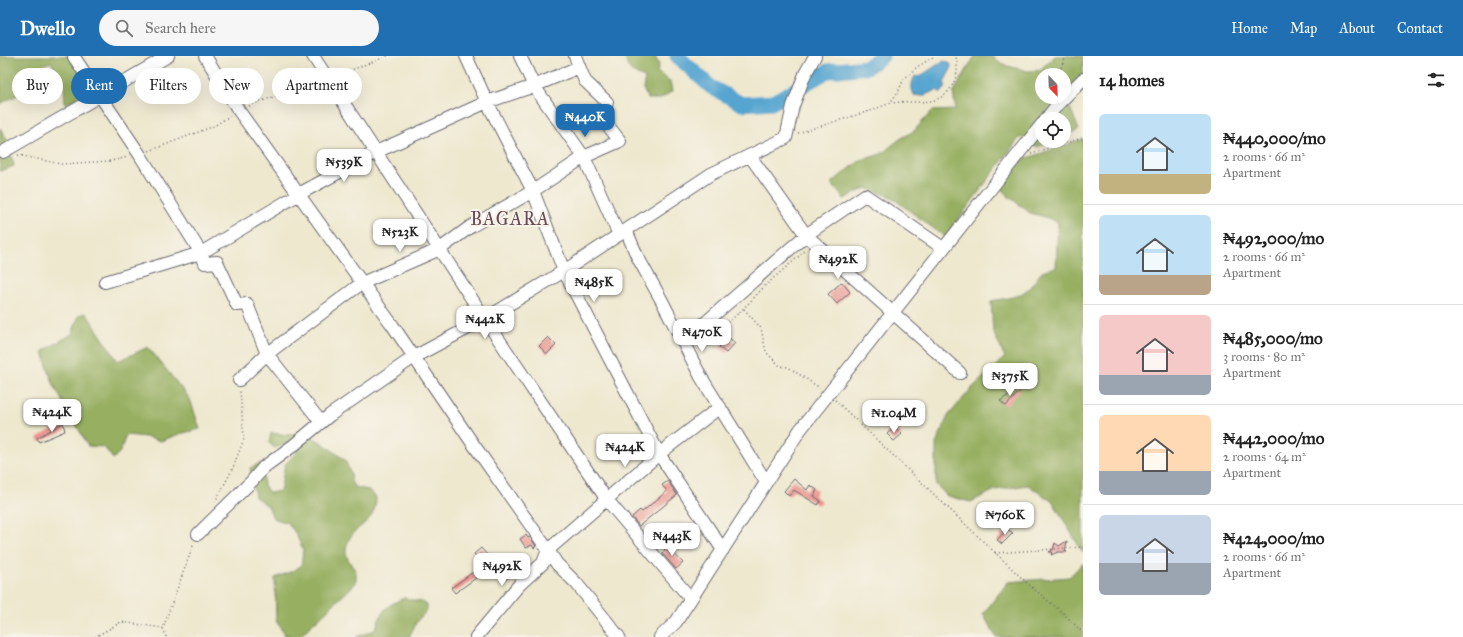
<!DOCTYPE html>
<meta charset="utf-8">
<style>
body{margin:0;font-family:"IM FELL Great Primer",serif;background:#f6f6f6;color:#222;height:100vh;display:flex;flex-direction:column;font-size:15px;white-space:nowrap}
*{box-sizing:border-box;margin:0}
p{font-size:13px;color:#767676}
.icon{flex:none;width:22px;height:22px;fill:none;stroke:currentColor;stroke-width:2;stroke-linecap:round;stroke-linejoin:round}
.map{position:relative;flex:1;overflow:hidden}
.drawer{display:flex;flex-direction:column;background:#fff;width:380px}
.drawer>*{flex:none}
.top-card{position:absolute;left:12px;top:12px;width:380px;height:36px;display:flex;gap:8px}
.needle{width:26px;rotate:157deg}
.tools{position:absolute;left:1035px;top:12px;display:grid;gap:8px}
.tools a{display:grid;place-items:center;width:36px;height:36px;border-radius:50%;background:#fff;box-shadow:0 4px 16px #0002;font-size:20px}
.price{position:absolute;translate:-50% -34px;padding:0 9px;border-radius:8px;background:#fff;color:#222;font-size:13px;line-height:26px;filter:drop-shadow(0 1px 2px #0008)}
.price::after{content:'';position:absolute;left:50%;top:24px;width:12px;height:9px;margin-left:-6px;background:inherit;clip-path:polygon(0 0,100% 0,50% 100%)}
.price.selected{background:#1f6fb2;color:#fff}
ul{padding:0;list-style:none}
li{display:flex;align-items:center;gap:12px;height:100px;padding:0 16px}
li+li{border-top:1px solid #e0e0e0}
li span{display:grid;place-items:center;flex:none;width:112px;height:80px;border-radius:6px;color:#555}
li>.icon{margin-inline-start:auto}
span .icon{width:48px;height:48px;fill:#fffc;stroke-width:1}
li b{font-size:17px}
h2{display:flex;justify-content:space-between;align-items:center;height:48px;padding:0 16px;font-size:17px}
.pill{padding:0 14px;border-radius:18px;background:#fff;box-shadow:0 4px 16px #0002;font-size:14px;line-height:36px}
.pill.selected{background:#1f6fb2;color:#fff}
header{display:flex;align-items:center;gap:24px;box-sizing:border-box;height:56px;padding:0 20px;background:#1f6fb2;color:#fff}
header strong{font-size:19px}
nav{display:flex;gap:22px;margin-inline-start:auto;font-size:14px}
.search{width:280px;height:36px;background:#f6f6f6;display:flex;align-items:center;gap:10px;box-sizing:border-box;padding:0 14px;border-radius:22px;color:#767676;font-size:15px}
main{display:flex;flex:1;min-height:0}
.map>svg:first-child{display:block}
</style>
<header>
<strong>Dwello</strong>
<div class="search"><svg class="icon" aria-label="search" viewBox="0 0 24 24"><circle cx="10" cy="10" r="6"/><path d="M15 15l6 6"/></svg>Search here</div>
<nav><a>Home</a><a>Map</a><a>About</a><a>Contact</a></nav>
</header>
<main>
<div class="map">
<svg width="1083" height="581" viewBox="0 0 1083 581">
<rect width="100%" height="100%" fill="#f7f3e8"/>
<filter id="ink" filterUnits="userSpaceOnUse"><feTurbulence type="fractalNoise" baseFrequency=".025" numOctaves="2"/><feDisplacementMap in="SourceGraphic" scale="8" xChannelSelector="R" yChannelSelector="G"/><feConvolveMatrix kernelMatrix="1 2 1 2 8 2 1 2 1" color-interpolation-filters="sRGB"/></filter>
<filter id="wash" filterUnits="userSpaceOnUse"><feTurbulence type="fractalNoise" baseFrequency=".012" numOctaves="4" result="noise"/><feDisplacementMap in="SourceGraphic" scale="16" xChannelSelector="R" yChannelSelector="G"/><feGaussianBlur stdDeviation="0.9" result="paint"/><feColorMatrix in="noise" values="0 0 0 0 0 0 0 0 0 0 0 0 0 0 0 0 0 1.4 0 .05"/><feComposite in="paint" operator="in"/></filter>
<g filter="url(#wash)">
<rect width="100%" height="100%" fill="#eee8cf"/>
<path fill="#96af60" stroke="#5c684e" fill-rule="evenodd" d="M0,0H69L90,33L65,49L64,30L51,6L40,10L35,30L0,48Z
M625,0H655L659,9L657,16L670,25L672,35L661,43H648L643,33L645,22C633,18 626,13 625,0Z
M975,0H990L1007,10L1028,15L1040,14L1055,0H1083V35L1069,49L1079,74L1064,80V63H1042V85H1052L1037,91L1020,81L945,181L891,141L866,132L844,143L831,127L861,104L881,98L900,83L914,75L932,55L956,54L953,37ZM1042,19H1064V41H1042Z
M0,72L8,85L14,110L0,115Z
M1083,83V497L1053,446L1028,429L995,434L971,446L947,440L936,429V388L948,360L971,333L1005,301L993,276L991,245C1020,240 1025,241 1042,215L1056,211L1058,166L1045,161L1030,157L1007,139L1000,129L1022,104Z
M86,257L118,305L148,291L190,343L200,373L179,378L161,385L146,381L126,379L120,396L113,403L104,391L88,390C79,373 69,358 60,341C52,327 47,311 43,295L72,278L79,259Z
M302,375L324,388L345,404L351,418V426L355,431L368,434L376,441C376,473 349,467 346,494C345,503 354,510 356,517C356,520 356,524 356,527L299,581L285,579L276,565L275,522L290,516L301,510L303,494L296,478L288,467L273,462L268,450L255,441L250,412L261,407L264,429L269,437L280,435L285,408L295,398L301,389L289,387L275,392L269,387L271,377L290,379Z
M1083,507V581H996L983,558L1008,526L1069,521Z
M404,542L422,546L427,550V555L417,565L409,581H356L375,574C383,553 384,551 404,542Z"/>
<path fill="#56a5d0" stroke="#3c6486" d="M943,5L949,6L952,11L944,26L946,31L941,37L937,34L922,40L914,39C911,32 911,27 915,20L919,21Z"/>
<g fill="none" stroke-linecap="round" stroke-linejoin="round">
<path stroke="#56a5d0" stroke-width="15" d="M677,0L711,31L742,48L773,46L828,15L867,11L882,0"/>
</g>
<g id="blocks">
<path fill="#ea938e" d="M842,226L850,236L837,248L828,238Z
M548,281L556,289L547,298L539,290Z
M728,281L735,287L726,297L719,291Z
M1019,332L1021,334L1006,350L1000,345Z
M63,367L65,375L39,386L37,382Z
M894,371L902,378L894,385L887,378Z
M794,423L807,434L810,429L817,434L814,440L821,445L818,449L794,434L789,440L784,435Z
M668,425L677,439L639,470L632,461L640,454L642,456L667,435L662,429Z
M1007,473L1013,477L1002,488L997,484Z
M526,479L528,482L530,481L536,490L534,492L532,489L526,492L520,483Z
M662,484L683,507L676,513L662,497L665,495Z
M1067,485L1065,495L1067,496H1058L1051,499L1052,496H1049L1053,494L1055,487L1059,490Z
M481,492L489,501L482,507L474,498Z
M510,499L520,514L506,523L502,516L505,514L499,505Z
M473,516L476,522L455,537L451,532Z"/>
</g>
</g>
<g filter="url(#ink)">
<use href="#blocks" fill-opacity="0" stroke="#69676f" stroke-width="1"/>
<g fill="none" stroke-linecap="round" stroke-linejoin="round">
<defs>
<path id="minor" d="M205,0L239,55L393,270L471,385L548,494L557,508L577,528L619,581
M313,0L485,263L607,444L691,543
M466,0L487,46L533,135L564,215L659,398L723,494
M520,0L534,30L584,101L619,179
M74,1L140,99L201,197L205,207L217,206L237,249L247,248L267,298L321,366
M1046,63L1057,49L1083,23
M3,96L168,0
M750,100L806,179L960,317
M626,174L637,200L662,245L701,321L766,426
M105,226L201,197L299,138L376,96L487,46L534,30L579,11
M683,286L806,179L865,139L943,192
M239,324L267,298L362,227L440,193L470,171L533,135L584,101L620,85L602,62L607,46L585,25L575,0
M198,478L252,425L264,411L294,389L330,359L414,301L485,263L564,215L711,118L786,82L793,50L805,18L815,0
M476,581L519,529L543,507L548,494L659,398L720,351
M660,581L676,566L800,374L1042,68"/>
</defs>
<use href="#minor" stroke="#69676f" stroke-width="14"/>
<path stroke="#69676f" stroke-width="1.5" stroke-dasharray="1 3" stroke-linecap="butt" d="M338,19L388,0
M1058,19L1066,0
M890,47C896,47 902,45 909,46C926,46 942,47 952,30C958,19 958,11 956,0
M249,50L258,46L319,26
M798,77L873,54L890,47L898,36L904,23L917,11L935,0
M149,95L214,70L230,60
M1031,97L1083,82
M18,99L61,108L111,105L128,101
M744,253L761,272L766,296L780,310L788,311L820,332
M710,276C734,266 749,246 767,228C780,216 794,205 807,193
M835,344L1028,528L1064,558L1083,577
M215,446L232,414L244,383L240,335
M995,497L1083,491
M95,581L121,566L163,572
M166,581L163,572L194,487"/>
<use href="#minor" stroke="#fff" stroke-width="12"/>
</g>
</g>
<g text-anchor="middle" stroke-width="4" stroke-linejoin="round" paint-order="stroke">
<g font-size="18" letter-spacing="1" fill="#684a58" stroke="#f7f3e8">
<text x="510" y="169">BAGARA</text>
</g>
</g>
</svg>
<div class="tools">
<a><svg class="needle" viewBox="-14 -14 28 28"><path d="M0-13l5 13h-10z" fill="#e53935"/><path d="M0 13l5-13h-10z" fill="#767676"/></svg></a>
<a><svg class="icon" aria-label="locate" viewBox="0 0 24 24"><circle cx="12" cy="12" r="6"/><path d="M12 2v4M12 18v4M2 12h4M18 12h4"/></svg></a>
</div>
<b class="price selected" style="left:585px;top:82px">₦440K</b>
<b class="price" style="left:344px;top:127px">₦539K</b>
<b class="price" style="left:400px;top:197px">₦523K</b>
<b class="price" style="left:838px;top:224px">₦492K</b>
<b class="price" style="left:594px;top:247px">₦485K</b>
<b class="price" style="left:485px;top:284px">₦442K</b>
<b class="price" style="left:702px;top:297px">₦470K</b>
<b class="price" style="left:1010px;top:341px">₦375K</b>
<b class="price" style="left:52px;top:377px">₦424K</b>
<b class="price" style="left:894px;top:378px">₦1.04M</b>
<b class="price" style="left:625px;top:412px">₦424K</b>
<b class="price" style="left:1005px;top:480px">₦760K</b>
<b class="price" style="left:672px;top:501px">₦443K</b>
<b class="price" style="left:502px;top:531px">₦492K</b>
<div class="top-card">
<a class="pill">Buy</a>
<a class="pill selected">Rent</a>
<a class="pill">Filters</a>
<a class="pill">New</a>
<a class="pill">Apartment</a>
</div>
</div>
<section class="drawer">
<h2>14 homes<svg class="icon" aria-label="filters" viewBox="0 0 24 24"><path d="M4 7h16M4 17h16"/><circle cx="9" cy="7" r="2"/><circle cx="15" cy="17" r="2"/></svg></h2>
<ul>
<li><span style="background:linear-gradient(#bfe0f5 75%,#c2b280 0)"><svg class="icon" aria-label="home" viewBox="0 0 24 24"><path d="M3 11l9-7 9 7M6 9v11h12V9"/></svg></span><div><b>₦440,000/mo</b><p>2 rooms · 66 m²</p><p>Apartment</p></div></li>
<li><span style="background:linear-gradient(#bfe0f5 75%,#b9a48a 0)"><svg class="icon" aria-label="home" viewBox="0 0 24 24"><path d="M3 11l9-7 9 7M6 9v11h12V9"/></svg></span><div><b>₦492,000/mo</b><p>2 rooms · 66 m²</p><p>Apartment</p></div></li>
<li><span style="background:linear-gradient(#f6c9c9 75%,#9aa5b1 0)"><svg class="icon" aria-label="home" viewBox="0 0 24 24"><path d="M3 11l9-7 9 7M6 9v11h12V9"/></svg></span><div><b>₦485,000/mo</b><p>3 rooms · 80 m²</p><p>Apartment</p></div></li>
<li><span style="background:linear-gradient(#ffd9b3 70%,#9aa5b1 0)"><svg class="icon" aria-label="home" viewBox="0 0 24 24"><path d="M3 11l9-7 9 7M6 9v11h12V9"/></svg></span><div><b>₦442,000/mo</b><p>2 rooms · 64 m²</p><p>Apartment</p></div></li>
<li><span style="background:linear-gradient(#c9d6e8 60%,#9aa5b1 0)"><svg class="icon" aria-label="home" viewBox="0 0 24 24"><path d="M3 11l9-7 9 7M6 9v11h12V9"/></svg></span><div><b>₦424,000/mo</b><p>2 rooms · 66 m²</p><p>Apartment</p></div></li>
</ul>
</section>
</main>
